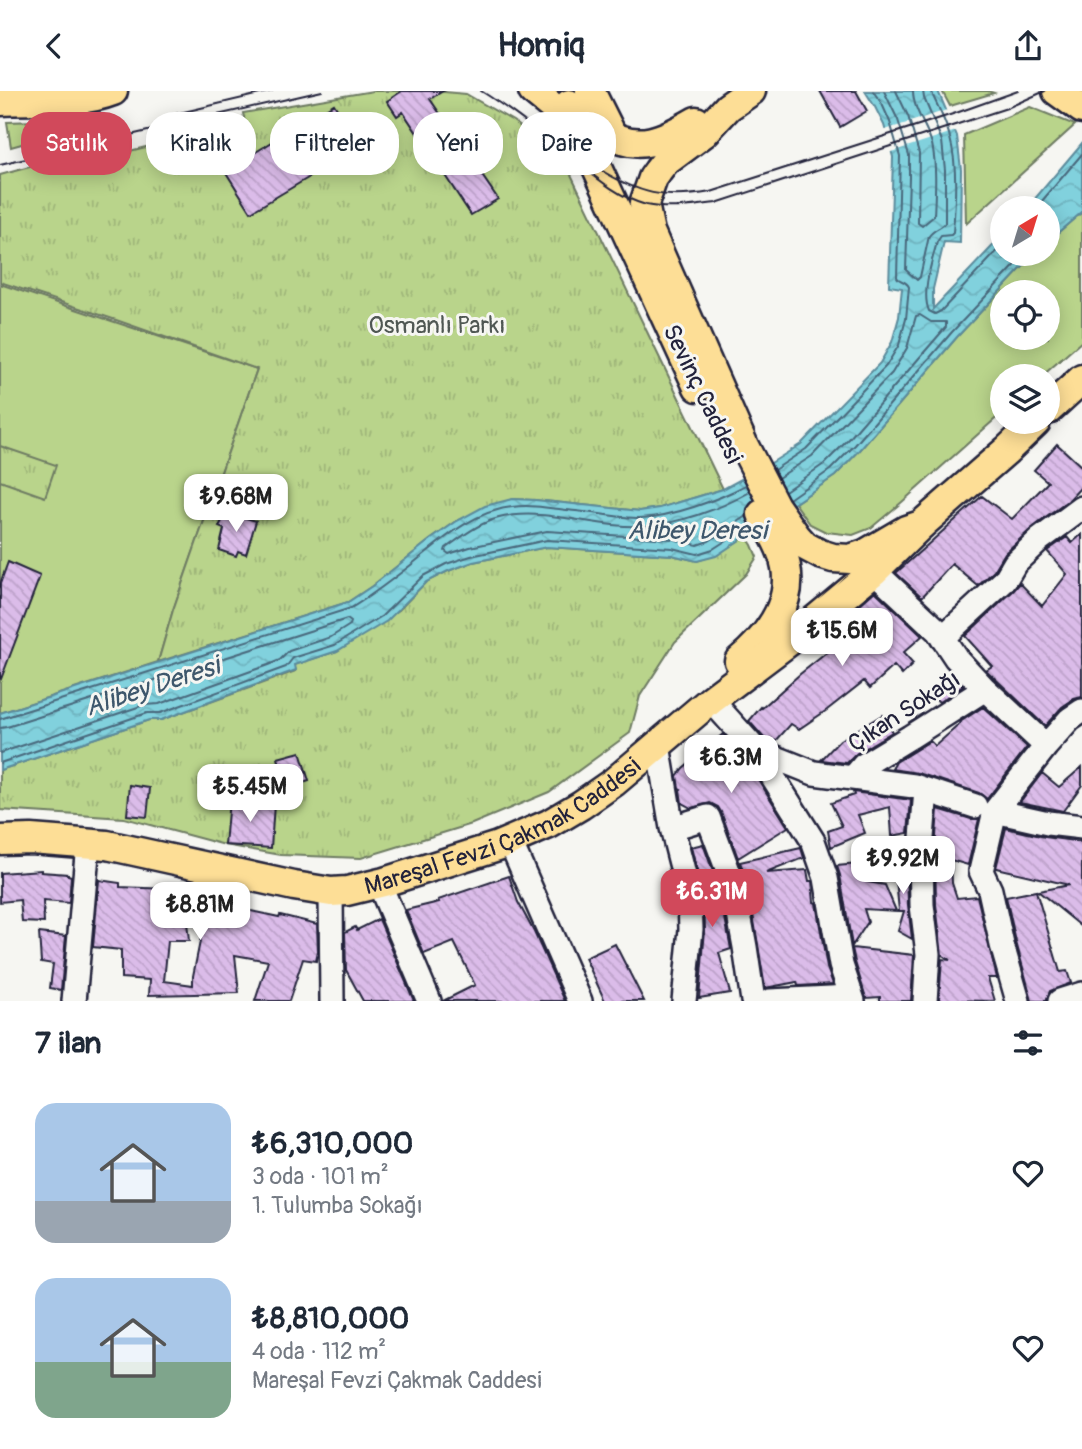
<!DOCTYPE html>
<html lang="tr">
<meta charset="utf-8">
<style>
body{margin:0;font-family:Pangolin,sans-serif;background:#f2f2f3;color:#1f2937;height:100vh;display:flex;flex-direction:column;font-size:26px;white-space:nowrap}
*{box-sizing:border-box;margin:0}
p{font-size:23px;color:#747a83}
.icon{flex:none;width:38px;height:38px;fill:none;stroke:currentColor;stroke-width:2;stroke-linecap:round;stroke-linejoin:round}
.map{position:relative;height:910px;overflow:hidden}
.panel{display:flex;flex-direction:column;background:#fff;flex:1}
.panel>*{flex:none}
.banner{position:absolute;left:21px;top:21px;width:700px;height:63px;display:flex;gap:14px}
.needle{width:46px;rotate:38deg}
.fabs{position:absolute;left:990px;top:105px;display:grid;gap:14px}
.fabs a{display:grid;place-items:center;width:70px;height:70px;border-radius:50%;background:#fff;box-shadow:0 4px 18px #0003;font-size:35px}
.price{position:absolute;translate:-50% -60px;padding:0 16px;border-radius:14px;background:#fff;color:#222;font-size:23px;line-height:46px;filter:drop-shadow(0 2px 4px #0008)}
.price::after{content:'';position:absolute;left:50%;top:42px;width:21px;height:16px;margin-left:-10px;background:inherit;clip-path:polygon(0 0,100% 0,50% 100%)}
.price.selected{background:#d1495b;color:#fff}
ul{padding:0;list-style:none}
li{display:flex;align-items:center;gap:21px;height:175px;padding:0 35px}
li span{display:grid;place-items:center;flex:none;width:196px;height:140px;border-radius:21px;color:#555}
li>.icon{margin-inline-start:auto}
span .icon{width:84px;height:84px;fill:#fffc;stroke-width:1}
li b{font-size:30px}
h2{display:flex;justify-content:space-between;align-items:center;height:84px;padding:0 35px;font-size:30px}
.chip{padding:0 24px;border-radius:28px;background:#fff;box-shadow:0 4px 18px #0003;font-size:24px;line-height:63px}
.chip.selected{background:#d1495b;color:#fff}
header{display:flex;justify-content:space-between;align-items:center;height:91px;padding:0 35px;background:#fff;font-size:32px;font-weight:800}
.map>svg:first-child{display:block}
</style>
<header><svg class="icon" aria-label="back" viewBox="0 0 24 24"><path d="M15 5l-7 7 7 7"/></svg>Homiq<svg class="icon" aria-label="share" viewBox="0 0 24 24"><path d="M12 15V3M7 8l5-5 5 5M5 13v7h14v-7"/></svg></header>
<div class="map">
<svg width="1082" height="910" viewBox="0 0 1082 910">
<defs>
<pattern id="park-tufts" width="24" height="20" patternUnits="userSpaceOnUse" patternTransform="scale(1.75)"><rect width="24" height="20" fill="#b9d48b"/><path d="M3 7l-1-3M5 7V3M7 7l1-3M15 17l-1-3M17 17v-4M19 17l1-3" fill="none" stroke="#9fb679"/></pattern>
<pattern id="water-waves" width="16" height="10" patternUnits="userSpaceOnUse" patternTransform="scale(1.75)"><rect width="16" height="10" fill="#81d1dd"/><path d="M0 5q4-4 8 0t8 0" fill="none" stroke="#6fb3bf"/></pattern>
<pattern id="building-back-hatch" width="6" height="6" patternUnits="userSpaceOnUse" patternTransform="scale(1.75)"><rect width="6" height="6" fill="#dbbce9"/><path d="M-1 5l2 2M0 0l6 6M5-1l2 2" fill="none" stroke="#bca1c9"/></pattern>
</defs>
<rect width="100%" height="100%" fill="#f6f6f2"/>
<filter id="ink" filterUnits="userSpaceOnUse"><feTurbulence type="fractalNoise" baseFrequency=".0143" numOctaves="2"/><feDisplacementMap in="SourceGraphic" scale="14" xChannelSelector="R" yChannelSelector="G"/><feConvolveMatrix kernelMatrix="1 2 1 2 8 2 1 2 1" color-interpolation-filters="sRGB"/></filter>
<g filter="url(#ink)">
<path fill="#b9d48b" stroke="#6e7b63" stroke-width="2" fill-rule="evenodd" d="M942,0H988L994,2L950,15Z
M1030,16L1075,34L966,133L964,44Z
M38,30L72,32V39L11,56L7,31Z
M1082,121V250L1042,285H1003V321L902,411L871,437L853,444L826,441L810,433L795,412L835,385L860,359L957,246L1035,163H1048V150ZM1003,201H1048V247H1003Z
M0,193L257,278L173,519L158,571L0,622Z"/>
<path fill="url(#park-tufts)" stroke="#6e7b63" stroke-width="2" d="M373,0H434L466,3L513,30L564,69L723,398L660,417L640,420L535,409L512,408L457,430L430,449L372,495L348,511L158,571L173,519L257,278L116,229L0,191V84L81,62L84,71L245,32L243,22Z
M0,355L56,374L45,406L0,390Z
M746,445L752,454L757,466L746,483L675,551L640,605L630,642L549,701L472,733L361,767L281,764L225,754L124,727L0,719V679L149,629H161L296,580L294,574L337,560L399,519L426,491L448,480L473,471L547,456L672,464L697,470L716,464Z"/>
<path fill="url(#water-waves)" stroke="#5b8b9c" stroke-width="2" d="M865,0H938L957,45L961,78L960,152L944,151L933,198V218L1003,144V163H1035L957,246L860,359L835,385L716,465L697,470L672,464L547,456L473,471L448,480L426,491L387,530L337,560L295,574L296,579L161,629H149L0,679V622L348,511L372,495L430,449L457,430L485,415L512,408L535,409L640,420L660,417L723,398L771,372L801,353L880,272L892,251L899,226L902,197L889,195L893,66L884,34L875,16Z
M1082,52V121L1048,150V117H1027Z"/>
<path fill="#f6f6f2" d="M950,18L959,39L888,62L882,40Z"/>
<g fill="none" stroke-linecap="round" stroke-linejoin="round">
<path stroke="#48687c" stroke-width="2" d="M884,0L898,29L909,64V86L906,179L917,189L920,186L929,145C934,138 942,137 945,132V79L942,50L924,7L923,0
M896,0L908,25L919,62L918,132L922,135L934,125C935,102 937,76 932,53C927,35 913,19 913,0
M932,0L933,5C939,18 947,33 950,47C958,75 955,114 953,142L951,144L941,145L937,151C932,170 921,202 929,220L935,223L941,220L1003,154
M1036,117L1082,63
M774,379L806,358L886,275L899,254L906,228L909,196C906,189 899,191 897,186L900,65L890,31L882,13L873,0
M778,387L812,365L892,282L907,257L916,225L920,224L931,231H946V236L849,348L824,373L785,400
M789,408L830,379L855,354L952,241L1026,163
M747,425L709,450L697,454L673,448L547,440L470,456L449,463L445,460L446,457C460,447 475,435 492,429C539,413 594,438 643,435C679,433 718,419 750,401
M0,628L351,517C371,505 389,491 407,477C439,452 470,421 512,416C533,413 555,418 576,420C597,422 619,427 640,427C672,426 718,409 746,394
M0,637L7,636L347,528L351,531L350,534L331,546L289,560L280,569L268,574L159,613L144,614L0,662
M0,672L147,622H160L286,576L293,567L335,554L382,525L423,485L446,473L471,465L547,449L672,457L697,463L713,458L750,434"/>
</g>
<path fill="url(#building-back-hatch)" stroke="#22223b" stroke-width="2" d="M402,0H443L430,8L498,108L471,124L403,21L397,25L387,10Z
M820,0H856L867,20L840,36Z
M334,13L360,56L251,121L220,72L246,56L251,64Z
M1057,353L1082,376V395L1068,410L1031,438L1005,462L994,480L978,495L952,473L922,506L896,482L982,405L1012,428L1048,391L1034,379Z
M226,421L256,430L246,463L238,460L236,465L219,459L224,438L219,436Z
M1082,443V606L1074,608L1062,616L1045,635L986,579L992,575L965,545L1014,499L1020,492L1042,515L1067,483L1047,460L1067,446L1072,452Z
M8,471L40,485L1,588L0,587V493Z
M875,500L922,545L903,562L913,573L902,584L894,575L870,597L864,590L827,619L799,638L791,633L775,651L764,647L749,630L761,616L762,617L800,583L834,556L829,551L863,520L858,515Z
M955,586L963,595L939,611L928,601Z
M983,616L1027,656L987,708L979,702L918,682L892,678L896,671L930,650L935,655L961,632L960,631Z
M882,624L892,641L857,662L847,672L821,669L840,649Z
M723,643L749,674L788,736L738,767L721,721L718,716L710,712L691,717L682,712L680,699L681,698L679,697L677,685L683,677Z
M300,661L309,690L286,697L278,667Z
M1082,676V694L1063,720L1020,711L1042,682L1059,696Z
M130,694L150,697L147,726L127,724Z
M853,701L911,709L908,742L892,745L890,716L858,724L865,742L831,756L828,740L842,735L831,712L854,704Z
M229,709L274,713L271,757L225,754Z
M938,718L971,728H979L968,774L951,769L952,792L957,807L977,805L997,887H988L995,910L939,909L942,868L950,869L942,864L936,813L935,759Z
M1006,737L1045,746L1082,751V836L1038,800L1069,794L996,777Z
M703,753L720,800L731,858L719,862L730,902L699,907L705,839L704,808L691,756Z
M801,757L804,767L766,782L807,779L809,790H812L814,811L816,812L827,877L833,893L798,895L797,891L765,897L748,793L740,771Z
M894,768L907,770L908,814L912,848L898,840L904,820H899Z
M858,773L868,791L885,794L896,820L864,818L868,831L852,855L840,784L837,775Z
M41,779V781L68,783V784L71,785L69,812L43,810L44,832L22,831L20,809L0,811V782Z
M509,785L518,811L534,841L565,910H443L475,894L454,851L424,863L406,819L439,811L438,809Z
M99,789L120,792V796L168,798V804L184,805L189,850H168L164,890L193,894V885L208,811L279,826L280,824L317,833L318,861L316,870L303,868L289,910H255L268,870L235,864L239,902L149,904L150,889L121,887V859L93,856Z
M1036,800L1060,881L1067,880L1071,892L1050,900L1046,910H1032L1016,851L1006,806Z
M379,828L414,910H363L346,879L345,841L355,836L357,839Z
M39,842L66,845L61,899L50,897L53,873L41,871Z
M615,853L644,910H605L585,867Z
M852,857L914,864L911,910H880V906L866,907L855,871Z"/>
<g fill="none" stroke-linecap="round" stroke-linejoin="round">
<defs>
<path id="minor" d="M874,480L938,540L956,567L985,598L1046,655
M942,547L1005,489L1015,472L1039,449L1082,417
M711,609L756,659L813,750L826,787L841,874L853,910
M658,654L672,737L690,808L691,838L684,910
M756,659L814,682L914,695L975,715
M853,687L864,674L910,646L985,598
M995,720L1048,732L1082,736
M672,737L708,726L734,796L745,856L753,910
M510,750L580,910
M379,792L429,910
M331,801L332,910
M74,910L88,752
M770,910L851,906
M925,910L928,863L922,814L921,759L926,699
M1018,910L1002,854L990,799L981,780L995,720L1046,655L1070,628L1082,620
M1060,910L1082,903"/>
<g id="major">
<path d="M533,0C553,16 572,31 586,53L698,296"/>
<path d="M590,0L609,38"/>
<path d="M751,0L728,16L704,42L665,71L658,80L653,87L644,113L650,141L744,355L775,415L796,445L805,455L820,463L833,467L850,468L865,463L906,439L921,434L1007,359L1036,331"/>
<path d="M1057,0L1082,18"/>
<path d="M0,10C38,7 77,14 113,0"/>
<path d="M569,13C581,22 592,32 604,40C637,63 665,48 696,30"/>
<path d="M1048,319L1082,288"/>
<path d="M739,570C771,543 799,506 782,462C777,448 769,436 762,423"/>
<path id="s1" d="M0,749L31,748L107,754L294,795L331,801L347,800L384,791L498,755L549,733L581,714L614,691L711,609L792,548L874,480L921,434"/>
</g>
</defs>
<use href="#minor" stroke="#22223b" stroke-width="28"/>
<use href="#major" stroke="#22223b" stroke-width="33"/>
<use href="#minor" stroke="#f6f6f2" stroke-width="23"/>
<use href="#major" stroke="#fdde96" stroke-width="28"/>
<path stroke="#22223b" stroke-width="2" d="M481,0C512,19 540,42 569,65C592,83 617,106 646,114C669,119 694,115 716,112L1007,17L1045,0
M167,25L272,0
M0,74L322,0
M599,78C640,103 663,109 711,101L956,22L1018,0"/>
</g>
</g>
<g text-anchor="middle" stroke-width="6" stroke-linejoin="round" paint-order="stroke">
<g font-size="24" fill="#4f5753" stroke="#f6f6f2">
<text x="437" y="242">Osmanlı Parkı</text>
</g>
<g font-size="24" fill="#22223b" stroke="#f6f6f2">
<text transform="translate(703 303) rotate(64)" y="8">Sevinç Caddesi</text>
<text transform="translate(904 620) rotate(-33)" y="8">Çıkan Sokağı</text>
<text dy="8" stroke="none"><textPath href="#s1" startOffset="522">Mareşal Fevzi Çakmak Caddesi</textPath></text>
</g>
<g font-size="26" font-style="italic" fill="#3e576c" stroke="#f6f6f2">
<text x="697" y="448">Alibey Deresi</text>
<text transform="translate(152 595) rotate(-18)" y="9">Alibey Deresi</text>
</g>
</g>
</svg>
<div class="fabs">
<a><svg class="needle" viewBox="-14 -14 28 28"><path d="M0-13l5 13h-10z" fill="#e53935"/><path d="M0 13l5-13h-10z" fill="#747a83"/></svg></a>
<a><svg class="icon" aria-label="locate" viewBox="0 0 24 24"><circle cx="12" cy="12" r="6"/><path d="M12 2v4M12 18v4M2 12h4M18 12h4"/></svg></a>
<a><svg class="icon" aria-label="layers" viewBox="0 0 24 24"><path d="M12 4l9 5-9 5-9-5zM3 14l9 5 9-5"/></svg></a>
</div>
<b class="price" style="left:236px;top:443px">₺9.68M</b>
<b class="price" style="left:842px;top:577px">₺15.6M</b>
<b class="price" style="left:731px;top:704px">₺6.3M</b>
<b class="price" style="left:250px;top:733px">₺5.45M</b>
<b class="price" style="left:903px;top:805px">₺9.92M</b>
<b class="price selected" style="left:712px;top:838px">₺6.31M</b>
<b class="price" style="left:200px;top:851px">₺8.81M</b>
<div class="banner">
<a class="chip selected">Satılık</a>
<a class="chip">Kiralık</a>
<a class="chip">Filtreler</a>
<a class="chip">Yeni</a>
<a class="chip">Daire</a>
</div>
</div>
<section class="panel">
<h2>7 ilan<svg class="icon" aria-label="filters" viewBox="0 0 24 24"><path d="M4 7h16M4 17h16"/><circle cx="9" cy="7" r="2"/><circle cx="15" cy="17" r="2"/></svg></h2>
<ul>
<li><span style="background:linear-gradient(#a9c7e8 70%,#9aa5b1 0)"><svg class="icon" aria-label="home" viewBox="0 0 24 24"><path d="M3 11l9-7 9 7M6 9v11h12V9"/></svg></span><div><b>₺6,310,000</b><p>3 oda · 101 m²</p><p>1. Tulumba Sokağı</p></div><svg class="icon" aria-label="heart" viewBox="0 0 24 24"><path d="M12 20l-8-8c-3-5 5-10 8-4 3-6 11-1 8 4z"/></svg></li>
<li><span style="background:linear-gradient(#a9c7e8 60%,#7fa58c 0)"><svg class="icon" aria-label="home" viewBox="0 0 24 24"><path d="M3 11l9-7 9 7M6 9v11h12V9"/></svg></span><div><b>₺8,810,000</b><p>4 oda · 112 m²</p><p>Mareşal Fevzi Çakmak Caddesi</p></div><svg class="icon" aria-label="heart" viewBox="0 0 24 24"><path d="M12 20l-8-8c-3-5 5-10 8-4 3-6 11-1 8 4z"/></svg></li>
</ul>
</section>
